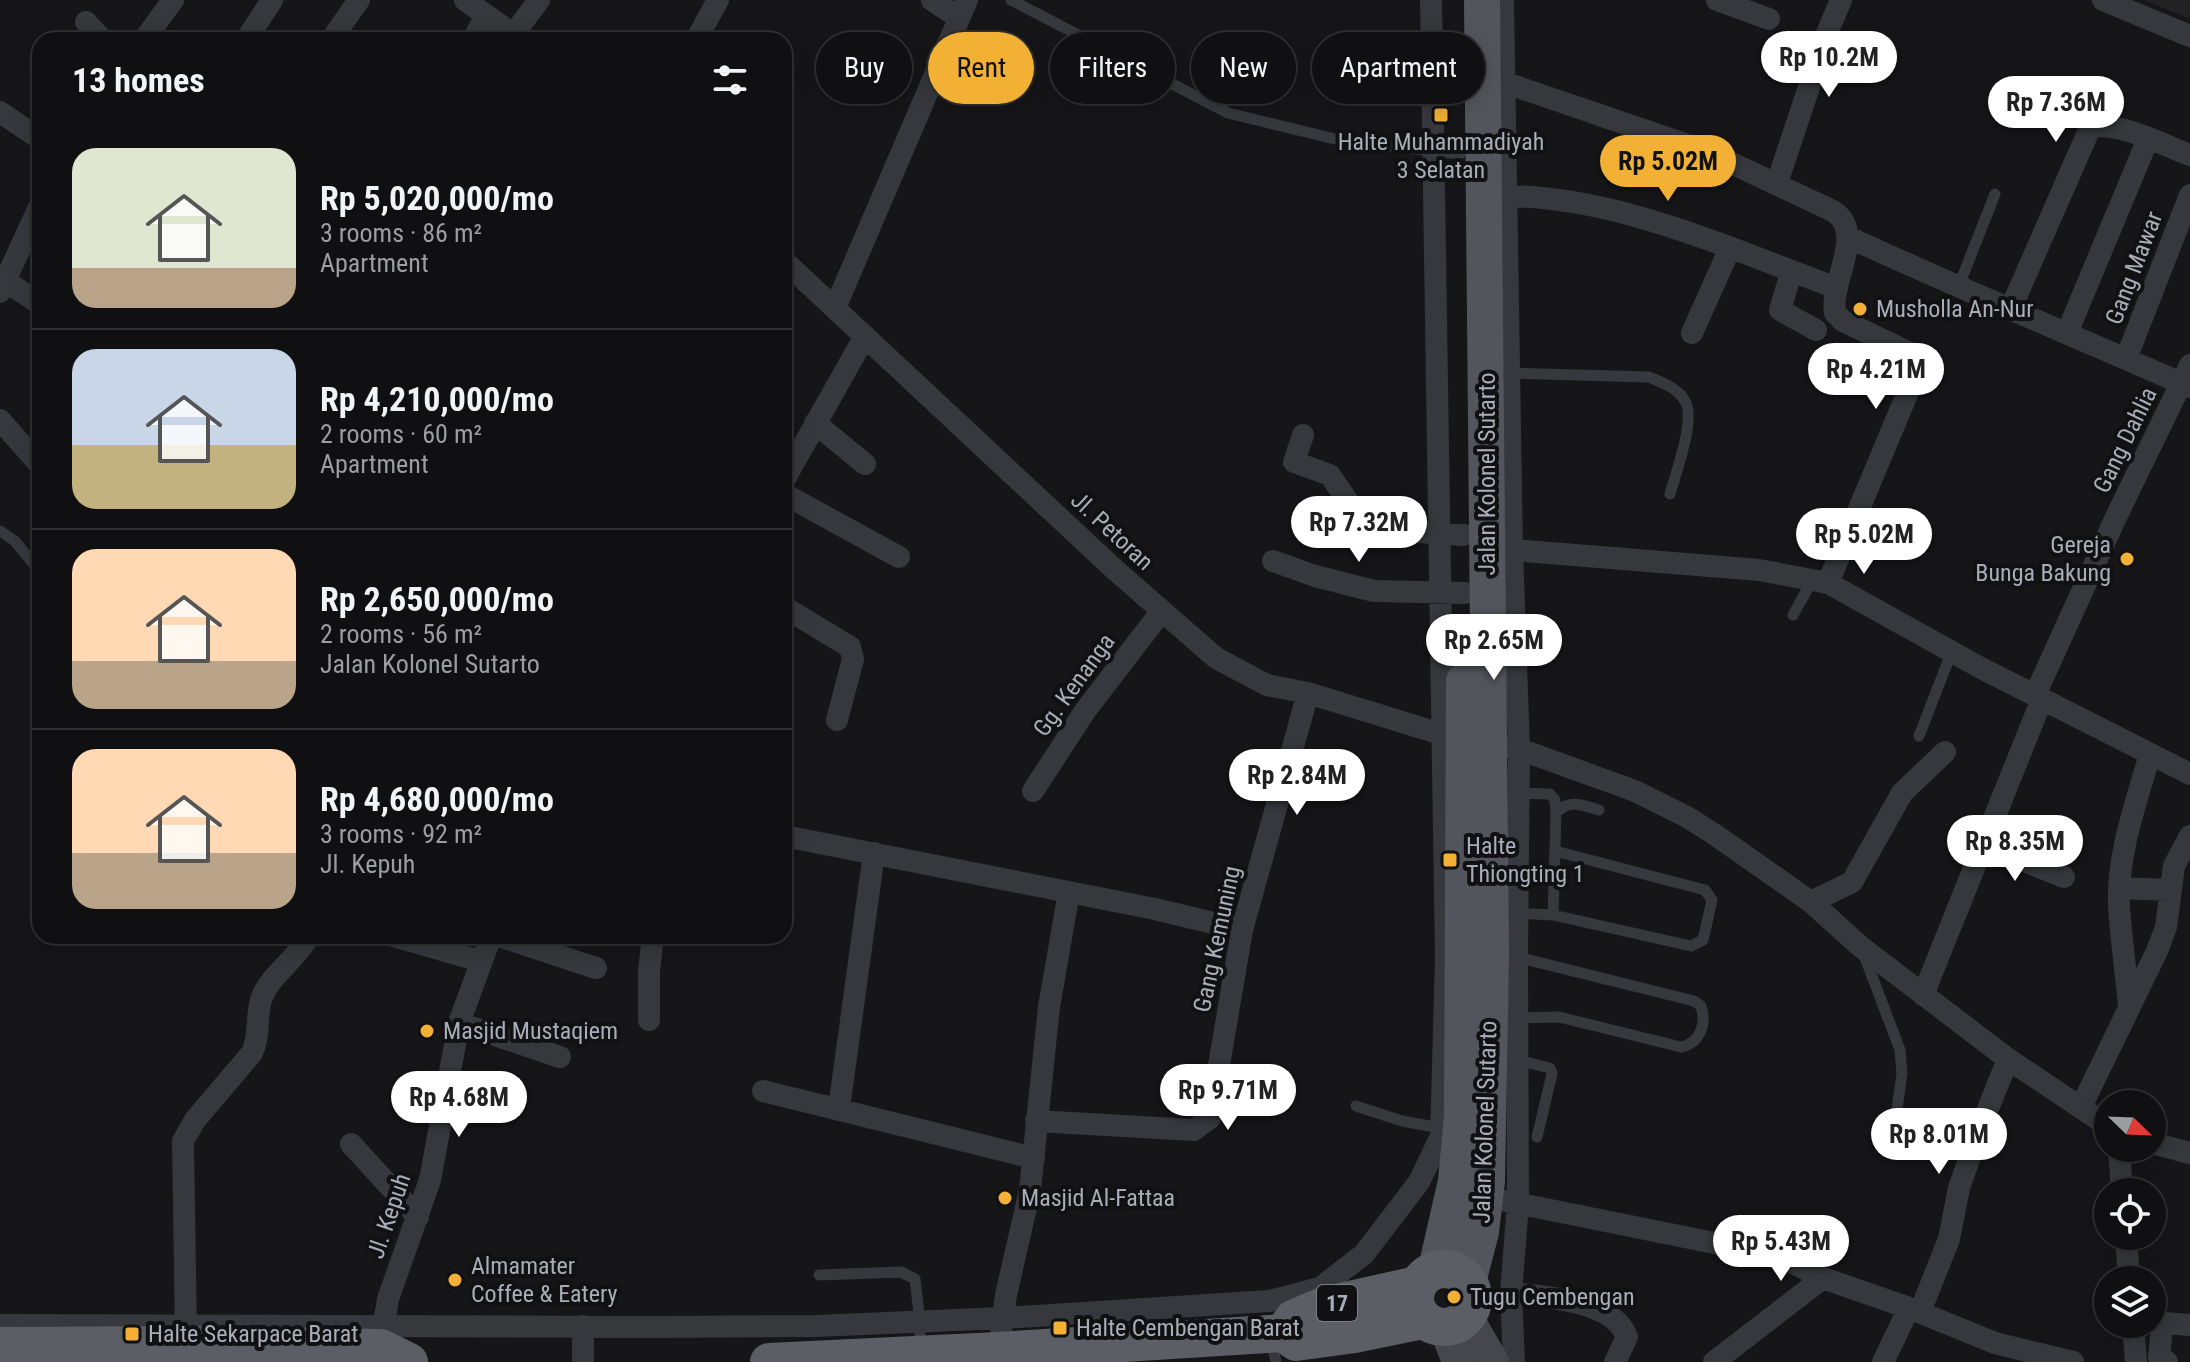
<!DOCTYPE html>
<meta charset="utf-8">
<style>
body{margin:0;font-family:"Roboto Condensed",sans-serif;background:#19191b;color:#f1f3f6;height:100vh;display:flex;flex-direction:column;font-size:30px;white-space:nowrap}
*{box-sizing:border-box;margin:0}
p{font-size:26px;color:#9c9d9f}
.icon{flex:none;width:44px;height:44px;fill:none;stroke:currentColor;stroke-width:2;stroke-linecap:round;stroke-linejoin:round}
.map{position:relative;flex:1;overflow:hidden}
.sheet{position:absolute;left:32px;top:32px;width:760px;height:912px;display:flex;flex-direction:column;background:#101012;border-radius:24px;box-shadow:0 4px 20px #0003,0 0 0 2px #303032}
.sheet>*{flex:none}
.guide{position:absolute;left:816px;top:32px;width:760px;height:72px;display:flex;gap:16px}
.needle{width:52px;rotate:113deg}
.buttons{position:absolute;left:2094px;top:1090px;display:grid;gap:16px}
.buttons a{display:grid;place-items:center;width:72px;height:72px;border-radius:50%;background:#101012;box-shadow:0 4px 20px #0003,0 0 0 2px #303032;font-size:40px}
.price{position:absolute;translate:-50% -68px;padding:0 18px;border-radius:28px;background:#fff;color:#222;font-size:26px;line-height:52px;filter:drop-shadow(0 2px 4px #0008)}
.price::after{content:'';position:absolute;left:50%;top:48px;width:24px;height:18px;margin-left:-12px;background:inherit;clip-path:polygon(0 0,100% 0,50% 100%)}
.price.on{background:#f2b134;color:#111}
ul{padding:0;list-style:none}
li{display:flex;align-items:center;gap:24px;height:200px;padding:0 40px}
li+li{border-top:2px solid #303032}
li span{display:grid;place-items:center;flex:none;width:224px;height:160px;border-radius:24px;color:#555}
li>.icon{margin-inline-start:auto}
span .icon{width:96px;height:96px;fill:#fffc;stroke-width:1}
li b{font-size:34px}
h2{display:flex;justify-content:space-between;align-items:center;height:96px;padding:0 40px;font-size:34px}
.tag{padding:0 28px;border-radius:36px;background:#101012;box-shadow:0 4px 20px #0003,0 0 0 2px #303032;font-size:28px;line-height:72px}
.tag.on{background:#f2b134;color:#111}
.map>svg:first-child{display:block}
</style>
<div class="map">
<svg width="2190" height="1362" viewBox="0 0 2190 1362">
<rect width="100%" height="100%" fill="#161618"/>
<path fill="#222225" d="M2144,0H2190V19Z"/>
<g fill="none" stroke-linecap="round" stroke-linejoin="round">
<path stroke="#37383d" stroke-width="11" d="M1011,0L1228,113L1339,140L1460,154
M1958,288L1995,194
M1506,373L1649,377C1661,382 1678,388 1685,401C1696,419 1676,472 1670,494
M0,531L15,541L40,572
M1793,615L1813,579
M1919,736L1952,651
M1518,793L1550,794L1555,800L1556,813
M1555,851L1705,890L1712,900L1703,940L1691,946L1553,915L1556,813C1569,799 1582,805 1599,810
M1517,913L1553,915
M1864,955L1900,1050L1902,1073L1895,1124
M1514,1018L1559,1017L1681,1047C1700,1043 1707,1024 1701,1006L1694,1001L1517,957
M1517,1060L1550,1068L1552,1074L1537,1137
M1356,1106L1402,1121L1441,1128
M819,1275L901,1272L915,1279L920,1322V1350
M1271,1338L1276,1362"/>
<path stroke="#37383d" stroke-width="22" d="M465,0L521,40
M932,0L959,18
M1503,0L1512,550L1519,749L1517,957L1518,1203L1511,1293L1514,1362
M1717,0L1769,19
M2103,0L2190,36
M86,22L103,40
M513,35L539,0
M144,40L173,0
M246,40L272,0
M331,40L359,0
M473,40L486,15
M696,40L718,0
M1491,83L1515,86L1708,152L1833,211C1867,233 1829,282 1835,313L1843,321L1912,354L1916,358L1918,368L1828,583
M0,112L40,139
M1777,183L1827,33L1841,0
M1492,196C1612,193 1727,248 1837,288
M1848,237C1961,289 2076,337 2190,387
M784,261L1113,568L1216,658L1267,685L1308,693L1441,734L1454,735
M1791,273L1780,310L1816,330
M4,280L40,304
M0,292L40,205
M835,308L967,0
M2011,308L2090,128C2115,119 2165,146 2190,155
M1692,333L1730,248
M2067,333L2148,139
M2126,359L2190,195
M0,420L40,465
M815,423L865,464
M1303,435L1294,462L1330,475L1354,511L1371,523L1403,531L1464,535
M784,480L865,336
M784,494L899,557
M1501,549L1759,570L1828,583L1981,668L2190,774
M1273,561L1315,576L1374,591L1465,593
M784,607L850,647L853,659L837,720
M2035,695L2116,517L2190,365
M1506,747L1519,749L1635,791L1687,817L1714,834L1811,902L1861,947L2008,1059L2108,1126
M1033,791L1085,711L1161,612
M784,836L1155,909L1242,930
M1984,845L2064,877
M2120,888L2170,890
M1811,902L1852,882L1902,793L1945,752
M393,936L480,961
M499,936L596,968
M1923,995L2042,699
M2129,1005C2126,972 2121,939 2119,906C2117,854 2136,803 2150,754
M649,1020V971L653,936
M459,1023L560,1057
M763,1091L1034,1158
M2081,1107L2157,951L2166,927L2174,866L2190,836
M839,1108L874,853
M1036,1121L1194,1130L1210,1118L1242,930L1308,693
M2152,1143L2190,1153
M351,1144L418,1217
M2119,1148L2122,1192
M1506,1201L1749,1250L1785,1259L1823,1278L1909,1308L1995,1343L2073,1362
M2126,1236L2129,1280
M1511,1293C1545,1297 1614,1300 1627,1337L1615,1362
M1920,1312L1949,1239L1959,1188L1977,1136L2008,1059
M2133,1324L2136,1362
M0,1325L663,1327L817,1326L1003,1318L1269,1301L1320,1288L1364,1254L1419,1182L1441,1136L1446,958L1431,0
M1001,1333L1006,1295L1030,1190L1049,1007L1069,892
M186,1337L183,1141L195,1120L252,1053C261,1034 255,1015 262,997C272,973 297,959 309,936
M381,1342L388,1299L430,1180L459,1023L491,936
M583,1362V1326
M1714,1362L1823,1278
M1883,1362L1909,1308
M2167,1362L2159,1357L2162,1327L2166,1323L2190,1325"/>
<path stroke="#45474d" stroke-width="32" d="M1467,1317L1493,1362
M1445,1328L1458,1362"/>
<path stroke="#53555c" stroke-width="36" d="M1436,1269L1456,1181L1462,1116L1464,681
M1468,1282L1481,1232L1487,1181L1491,952L1482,0"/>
<path stroke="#5b5e65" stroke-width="38" d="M1415 1298a29 29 0 1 1 58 0a29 29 0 1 1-58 0Z
M1283,1333L1293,1319L1323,1306L1417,1285
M1283,1333L1296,1342L1355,1334L1423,1320
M0,1346L187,1345L381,1348L409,1362
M769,1362L998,1351L1283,1333"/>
</g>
<g fill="#f2b134" stroke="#111113" stroke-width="3">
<rect x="1433" y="107" width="16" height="16" rx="4"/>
<circle cx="1860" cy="309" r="8"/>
<circle cx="2127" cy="559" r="8"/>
<rect x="1442" y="852" width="16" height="16" rx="4"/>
<circle cx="427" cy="1031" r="8"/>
<circle cx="1005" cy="1198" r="8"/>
<circle cx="455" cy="1280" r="8"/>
<circle cx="1454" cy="1297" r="8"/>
<rect x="1052" y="1320" width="16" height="16" rx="4"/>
<rect x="124" y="1326" width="16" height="16" rx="4"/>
</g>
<g text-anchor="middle" stroke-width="8" stroke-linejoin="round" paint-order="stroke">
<rect fill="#111113" stroke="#7b7e86" stroke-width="2" x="1317" y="1285" width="40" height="36" rx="6"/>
<g font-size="22" font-weight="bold" fill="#a8adb8">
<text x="1337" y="1311">17</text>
</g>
<g font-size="24" fill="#a8adb8" stroke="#111113" text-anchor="start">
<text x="1441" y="150" text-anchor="middle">Halte Muhammadiyah<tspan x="1441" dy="28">3 Selatan</tspan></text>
<text x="1876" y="317">Musholla An-Nur</text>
<text x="2111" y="553" text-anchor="end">Gereja<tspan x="2111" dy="28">Bunga Bakung</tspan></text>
<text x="1466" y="854">Halte<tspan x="1466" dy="28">Thiongting 1</tspan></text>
<text x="443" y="1039">Masjid Mustaqiem</text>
<text x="1021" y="1206">Masjid Al-Fattaa</text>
<text x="471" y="1274">Almamater<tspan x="471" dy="28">Coffee &amp; Eatery</tspan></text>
<text x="1470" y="1305">Tugu Cembengan</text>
<text x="1076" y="1336">Halte Cembengan Barat</text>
<text x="148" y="1342">Halte Sekarpace Barat</text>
</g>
<g font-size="24" fill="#a8adb8" stroke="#111113">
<text transform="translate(2134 268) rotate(-69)" y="8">Gang Mawar</text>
<text transform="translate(2125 440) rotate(-64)" y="8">Gang Dahlia</text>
<text transform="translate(1487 474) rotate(-90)" y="8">Jalan Kolonel Sutarto</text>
<text transform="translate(1112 531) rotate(43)" y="8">Jl. Petoran</text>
<text transform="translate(1074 685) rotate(-54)" y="8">Gg. Kenanga</text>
<text transform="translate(1217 939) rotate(-78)" y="8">Gang Kemuning</text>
<text transform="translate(1485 1122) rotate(-88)" y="8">Jalan Kolonel Sutarto</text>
<text transform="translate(389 1216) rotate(-71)" y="8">Jl. Kepuh</text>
</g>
</g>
</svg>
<div class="buttons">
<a><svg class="needle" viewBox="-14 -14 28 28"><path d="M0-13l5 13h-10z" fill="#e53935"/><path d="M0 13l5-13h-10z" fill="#9c9d9f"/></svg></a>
<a><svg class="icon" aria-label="locate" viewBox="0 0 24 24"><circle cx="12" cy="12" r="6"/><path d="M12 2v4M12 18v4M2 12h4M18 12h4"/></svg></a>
<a><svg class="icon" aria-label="layers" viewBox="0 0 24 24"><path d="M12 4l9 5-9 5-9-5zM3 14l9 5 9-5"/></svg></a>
</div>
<b class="price" style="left:1829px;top:99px">Rp 10.2M</b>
<b class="price" style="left:2056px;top:144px">Rp 7.36M</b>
<b class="price on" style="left:1668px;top:203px">Rp 5.02M</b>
<b class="price" style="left:1876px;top:411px">Rp 4.21M</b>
<b class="price" style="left:1359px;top:564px">Rp 7.32M</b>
<b class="price" style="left:1864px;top:576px">Rp 5.02M</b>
<b class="price" style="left:1494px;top:682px">Rp 2.65M</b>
<b class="price" style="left:1297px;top:817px">Rp 2.84M</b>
<b class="price" style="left:2015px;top:883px">Rp 8.35M</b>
<b class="price" style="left:1228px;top:1132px">Rp 9.71M</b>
<b class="price" style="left:459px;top:1139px">Rp 4.68M</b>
<b class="price" style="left:1939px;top:1176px">Rp 8.01M</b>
<b class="price" style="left:1781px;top:1283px">Rp 5.43M</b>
<div class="guide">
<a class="tag">Buy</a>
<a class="tag on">Rent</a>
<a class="tag">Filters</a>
<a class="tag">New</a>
<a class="tag">Apartment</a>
</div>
<section class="sheet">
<h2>13 homes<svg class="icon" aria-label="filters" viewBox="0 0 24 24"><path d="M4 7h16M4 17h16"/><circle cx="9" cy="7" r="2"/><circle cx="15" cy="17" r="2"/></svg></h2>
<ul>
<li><span style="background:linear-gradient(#dfe7d0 75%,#b9a48a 0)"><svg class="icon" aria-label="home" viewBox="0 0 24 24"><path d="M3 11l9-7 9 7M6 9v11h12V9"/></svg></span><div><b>Rp 5,020,000/mo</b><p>3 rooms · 86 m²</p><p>Apartment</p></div></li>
<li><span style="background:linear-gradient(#c9d6e8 60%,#c2b280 0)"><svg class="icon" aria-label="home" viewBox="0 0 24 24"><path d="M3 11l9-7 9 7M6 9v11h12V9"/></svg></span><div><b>Rp 4,210,000/mo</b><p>2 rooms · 60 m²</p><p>Apartment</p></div></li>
<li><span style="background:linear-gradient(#ffd9b3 70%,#b9a48a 0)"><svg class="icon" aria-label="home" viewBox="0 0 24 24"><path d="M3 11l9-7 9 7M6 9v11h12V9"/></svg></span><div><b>Rp 2,650,000/mo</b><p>2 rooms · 56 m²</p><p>Jalan Kolonel Sutarto</p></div></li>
<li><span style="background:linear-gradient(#ffd9b3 65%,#b9a48a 0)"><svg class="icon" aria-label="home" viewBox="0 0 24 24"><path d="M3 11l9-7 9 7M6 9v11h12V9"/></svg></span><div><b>Rp 4,680,000/mo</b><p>3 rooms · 92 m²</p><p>Jl. Kepuh</p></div></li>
</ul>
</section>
</div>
